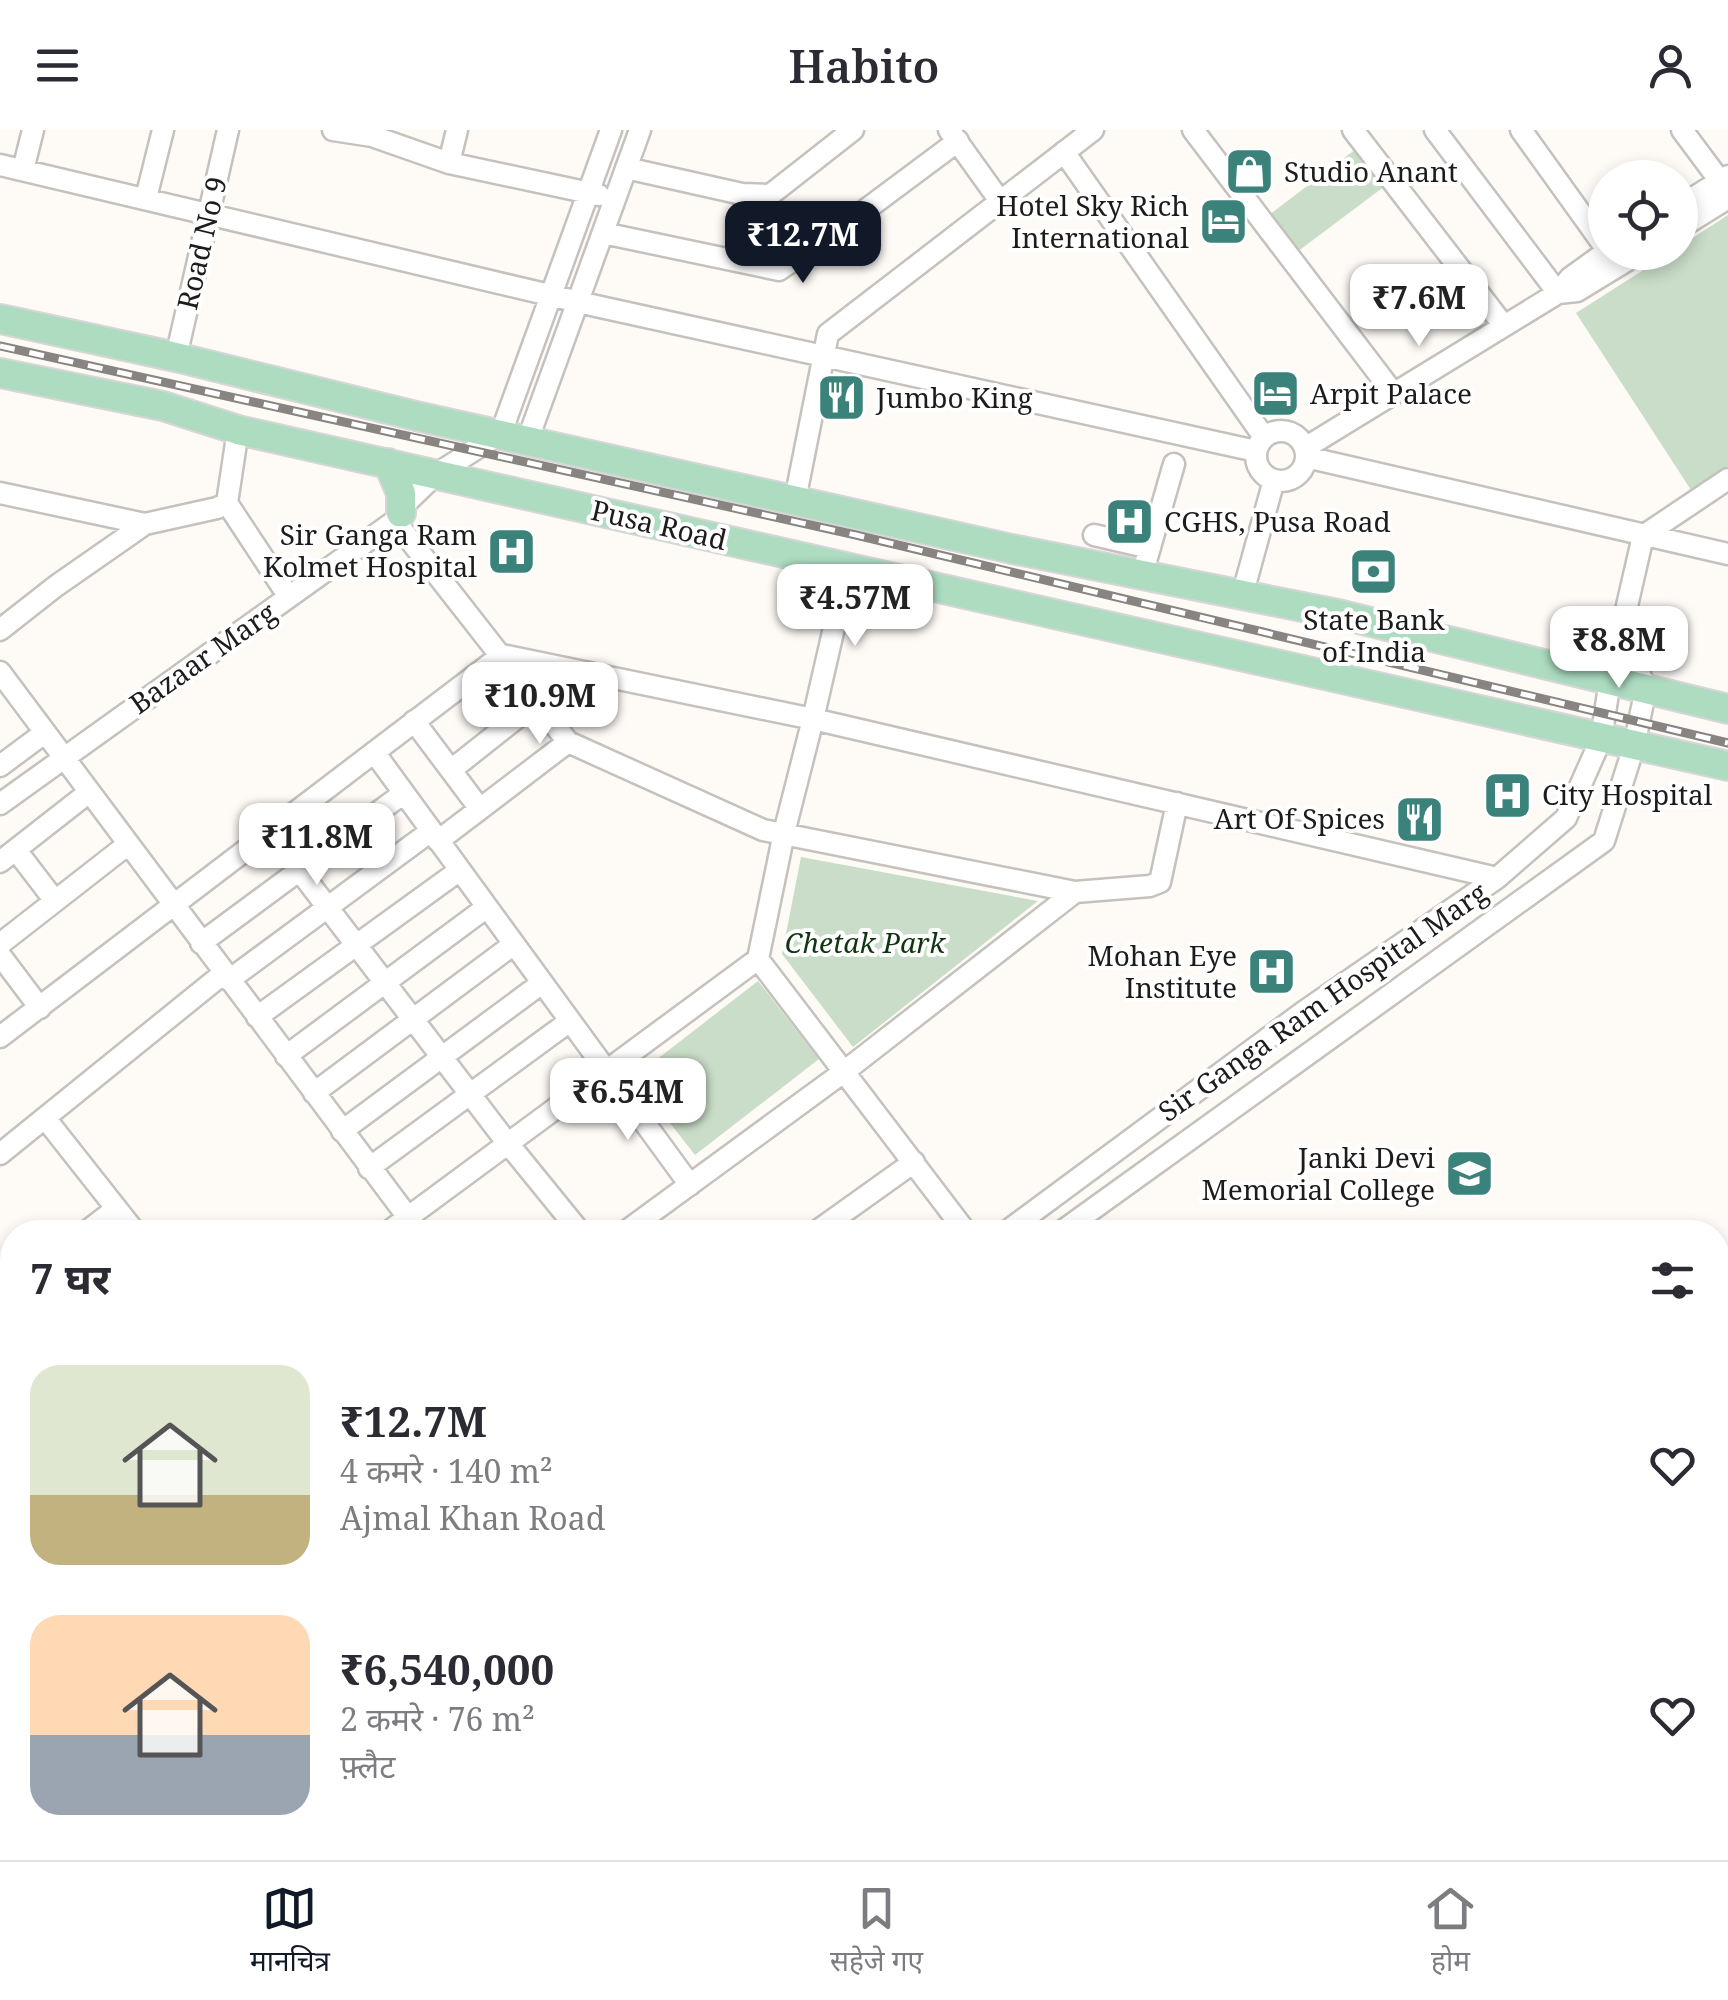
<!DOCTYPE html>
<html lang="hi">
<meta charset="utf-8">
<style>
body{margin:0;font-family:"Noto Serif","Noto Sans Devanagari",serif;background:#f2f2f3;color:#2b2b33;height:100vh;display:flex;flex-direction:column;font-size:38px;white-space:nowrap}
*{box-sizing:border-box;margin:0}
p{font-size:32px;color:#7c7c81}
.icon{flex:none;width:55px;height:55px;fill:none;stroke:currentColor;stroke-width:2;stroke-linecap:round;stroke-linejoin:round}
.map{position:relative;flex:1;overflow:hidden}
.side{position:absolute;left:0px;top:1090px;width:1730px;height:640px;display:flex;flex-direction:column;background:#fff;border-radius:40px 40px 0 0;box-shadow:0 5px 15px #0003}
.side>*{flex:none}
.buttons{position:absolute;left:1588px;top:30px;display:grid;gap:20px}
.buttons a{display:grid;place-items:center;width:110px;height:110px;border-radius:50%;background:#fff;box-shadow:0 5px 15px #0003;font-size:50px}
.price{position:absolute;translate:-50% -85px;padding:0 22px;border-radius:20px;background:#fff;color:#222;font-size:32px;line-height:65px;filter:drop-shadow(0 2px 5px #0008)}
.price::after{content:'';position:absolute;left:50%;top:60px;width:30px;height:22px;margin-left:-15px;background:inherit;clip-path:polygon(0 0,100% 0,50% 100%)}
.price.selected{background:#111827;color:#fff}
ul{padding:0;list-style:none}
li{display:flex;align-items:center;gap:30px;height:250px;padding:0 30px}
li span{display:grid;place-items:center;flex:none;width:280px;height:200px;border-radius:30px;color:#555}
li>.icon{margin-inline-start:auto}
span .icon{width:120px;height:120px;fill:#fffc;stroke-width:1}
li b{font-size:42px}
h2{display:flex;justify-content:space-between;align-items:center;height:120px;padding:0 30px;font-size:42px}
header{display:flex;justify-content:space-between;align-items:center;height:130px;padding:0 30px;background:#fff;font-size:45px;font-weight:600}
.tab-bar{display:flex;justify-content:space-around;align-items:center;height:140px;border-top:2px solid #e1e1e2;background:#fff;font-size:28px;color:#7c7c81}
.tab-bar a{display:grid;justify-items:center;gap:5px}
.tab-bar .selected{color:#111827}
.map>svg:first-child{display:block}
</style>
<header><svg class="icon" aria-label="menu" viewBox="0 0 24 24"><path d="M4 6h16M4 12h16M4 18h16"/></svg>Habito<svg class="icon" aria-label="person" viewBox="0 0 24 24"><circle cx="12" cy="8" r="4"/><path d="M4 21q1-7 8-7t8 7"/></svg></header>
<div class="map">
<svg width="1728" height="1730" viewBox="0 0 1728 1730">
<rect width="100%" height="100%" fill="#fefbf7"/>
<path fill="#c9ddc8" d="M1356,19L1385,56L1297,122L1269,85Z
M1728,85V336L1691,360L1576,183L1670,123L1680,122V116Z
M801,727L1038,771L853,917L782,824Z
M758,851L819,929L695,1025L634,947Z
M12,1176V1517L4,1524L0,1517V1186Z
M1728,1255V1730H1040L1031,1718H1718V1265Z
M248,1718H516L499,1730H231Z"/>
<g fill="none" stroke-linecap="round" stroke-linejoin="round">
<defs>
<path id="minor" d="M333,0L372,6L449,33L599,65
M949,0L1000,71
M1193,0L1394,264
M1353,0L1504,196
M1435,0L1558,163
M1521,0L1605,117
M1682,0L1720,51
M1064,22L1264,307
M449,33L457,0
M0,35L596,176L1256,321
M626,38L742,64L770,65L853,0
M23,40L33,0
M146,68L163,0
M1680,76L1728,46
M1680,98L1728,68
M603,103L779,140L844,96L958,11
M1558,163L1577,161L1641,122
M176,227L228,0
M1256 326a25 25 0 1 1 50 0a25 25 0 1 1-50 0Z
M528,309L640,0
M1305,318L1558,163L1570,148L1606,122
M1306,327L1728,424
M0,363L145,394L217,378L227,373L238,300
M795,370L828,204L1093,0
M227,373L289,467
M395,391L568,612L763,700L1075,762L1150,756L1160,752L1177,673
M1094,405L1150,418
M1142,445L1174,334
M1242,466L1274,350
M0,500L56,456L145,394
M0,542L419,1102
M414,591L480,679
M374,622L690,1055
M0,636L43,604
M451,640L537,572
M0,674L395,391L406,373L435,345L501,303L611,0
M270,702L502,1006L580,1102
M438,711L568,612
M16,720L55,771
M0,732L88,663
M201,813L404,663
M0,814L127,715
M0,825L40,878
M758,829L966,1102
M229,850L431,701
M257,887L460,740
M0,907L502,525L813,589L848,437
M286,926L487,777
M314,963L514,814
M45,988L135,1102
M342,1001L542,853
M0,1024L224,843
M369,1038L570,891
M86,1102L116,1079
M388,1102L758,829L784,703L813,589L1497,748
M625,1102L845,941L1075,762
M816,1102L914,1032
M1006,1102L1302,883L1497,748L1566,688L1601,609L1610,550L1643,406L1728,349
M1061,1102L1604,711L1634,616L1646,558L1621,504
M0,1170L12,1160
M0,1558L12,1548
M0,1704L12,1694
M147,1730L163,1718
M196,1730L212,1718"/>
<path id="major" d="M0,189L176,227L416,286L1012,419L1338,484L1728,579
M0,243L163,276L238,300L1728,636
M388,333L401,363V383"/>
</defs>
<use href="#minor" stroke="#c5c2be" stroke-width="25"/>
<use href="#major" stroke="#d6d6d6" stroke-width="32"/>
<use href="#minor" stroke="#fff" stroke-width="20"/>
<use href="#major" stroke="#addcc1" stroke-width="28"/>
<defs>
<path id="rail" d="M0,216L856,405L1728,613"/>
</defs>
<use href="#rail" stroke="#878482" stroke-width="9"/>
<use href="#rail" stroke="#fff" stroke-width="5" stroke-dasharray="15" stroke-linecap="butt"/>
</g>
<defs>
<symbol id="shop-square" viewBox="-11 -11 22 22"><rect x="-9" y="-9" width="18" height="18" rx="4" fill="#3b827b" stroke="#fff"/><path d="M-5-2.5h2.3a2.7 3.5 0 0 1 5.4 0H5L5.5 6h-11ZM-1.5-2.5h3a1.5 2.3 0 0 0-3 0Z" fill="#fff"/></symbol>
<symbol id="hotel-square" viewBox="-11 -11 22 22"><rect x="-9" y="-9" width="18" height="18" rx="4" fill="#3b827b" stroke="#fff"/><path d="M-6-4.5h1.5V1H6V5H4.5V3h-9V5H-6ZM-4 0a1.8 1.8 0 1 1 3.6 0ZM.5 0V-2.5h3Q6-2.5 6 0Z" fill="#fff"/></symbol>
<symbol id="restaurant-square" viewBox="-11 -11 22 22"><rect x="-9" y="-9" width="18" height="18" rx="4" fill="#3b827b" stroke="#fff"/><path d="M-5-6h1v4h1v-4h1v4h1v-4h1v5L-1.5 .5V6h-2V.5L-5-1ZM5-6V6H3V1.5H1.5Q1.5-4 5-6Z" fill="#fff"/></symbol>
<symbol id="hospital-square" viewBox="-11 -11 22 22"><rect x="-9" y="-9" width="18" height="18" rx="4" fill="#3b827b" stroke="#fff"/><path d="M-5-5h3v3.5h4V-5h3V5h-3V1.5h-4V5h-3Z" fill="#fff"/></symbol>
<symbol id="bank-square" viewBox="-11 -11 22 22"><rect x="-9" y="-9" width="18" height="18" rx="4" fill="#3b827b" stroke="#fff"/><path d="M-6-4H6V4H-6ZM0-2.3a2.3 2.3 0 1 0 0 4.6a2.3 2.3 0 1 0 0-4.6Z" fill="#fff"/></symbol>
<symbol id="university-square" viewBox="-11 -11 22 22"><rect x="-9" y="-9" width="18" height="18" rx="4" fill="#3b827b" stroke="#fff"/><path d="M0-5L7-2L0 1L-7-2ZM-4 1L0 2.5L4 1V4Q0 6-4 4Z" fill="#fff"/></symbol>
</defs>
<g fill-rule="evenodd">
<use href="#shop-square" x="1222" y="14" width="55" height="55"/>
<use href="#hotel-square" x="1196" y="64" width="55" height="55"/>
<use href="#hotel-square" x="1248" y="236" width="55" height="55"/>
<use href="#restaurant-square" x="814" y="240" width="55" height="55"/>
<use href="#hospital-square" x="1102" y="364" width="55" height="55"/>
<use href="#hospital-square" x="484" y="394" width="55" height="55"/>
<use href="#bank-square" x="1346" y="414" width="55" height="55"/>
<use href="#hospital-square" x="1480" y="638" width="55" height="55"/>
<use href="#restaurant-square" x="1392" y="662" width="55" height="55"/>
<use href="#hospital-square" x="1244" y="814" width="55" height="55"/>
<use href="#university-square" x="1442" y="1016" width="55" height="55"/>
</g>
<g text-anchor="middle" stroke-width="8" stroke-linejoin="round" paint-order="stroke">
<g font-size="28" fill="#1e1c1b" stroke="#fff" text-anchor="start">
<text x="1284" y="52">Studio Anant</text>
<text x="1189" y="86" text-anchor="end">Hotel Sky Rich<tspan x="1189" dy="32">International</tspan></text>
<text x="1310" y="274">Arpit Palace</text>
<text x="876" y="278">Jumbo King</text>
<text x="1164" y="402">CGHS, Pusa Road</text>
<text x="477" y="415" text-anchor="end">Sir Ganga Ram<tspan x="477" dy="32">Kolmet Hospital</tspan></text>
<text x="1374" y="500" text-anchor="middle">State Bank<tspan x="1374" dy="32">of India</tspan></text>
<text x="1542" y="675">City Hospital</text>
<text x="1385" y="699" text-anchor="end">Art Of Spices</text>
<text x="1237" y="836" text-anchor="end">Mohan Eye<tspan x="1237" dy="32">Institute</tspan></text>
<text x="1435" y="1038" text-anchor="end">Janki Devi<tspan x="1435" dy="32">Memorial College</tspan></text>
</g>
<g font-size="28" fill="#1e1c1b" stroke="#fff">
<text transform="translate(202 113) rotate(-77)" y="10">Road No 9</text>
<text transform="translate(659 395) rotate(13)" y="10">Pusa Road</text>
<text transform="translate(203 528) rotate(-35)" y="10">Bazaar Marg</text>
<text transform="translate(1323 872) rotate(-35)" y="10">Sir Ganga Ram Hospital Marg</text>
</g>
<g font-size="28" font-style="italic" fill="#103611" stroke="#fff">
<text x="865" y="823">Chetak Park</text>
</g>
</g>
</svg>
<div class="buttons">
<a><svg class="icon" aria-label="locate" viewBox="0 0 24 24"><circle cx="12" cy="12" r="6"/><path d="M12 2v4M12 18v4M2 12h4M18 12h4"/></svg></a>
</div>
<b class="price selected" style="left:803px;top:156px">₹12.7M</b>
<b class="price" style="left:1419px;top:219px">₹7.6M</b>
<b class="price" style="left:855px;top:519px">₹4.57M</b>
<b class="price" style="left:1619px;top:561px">₹8.8M</b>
<b class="price" style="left:540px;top:617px">₹10.9M</b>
<b class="price" style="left:317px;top:758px">₹11.8M</b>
<b class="price" style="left:628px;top:1013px">₹6.54M</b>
<section class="side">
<h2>7 घर<svg class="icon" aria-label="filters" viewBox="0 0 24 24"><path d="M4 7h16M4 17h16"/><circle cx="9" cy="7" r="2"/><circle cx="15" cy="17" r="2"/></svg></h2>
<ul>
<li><span style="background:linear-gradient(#dfe7d0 65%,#c2b280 0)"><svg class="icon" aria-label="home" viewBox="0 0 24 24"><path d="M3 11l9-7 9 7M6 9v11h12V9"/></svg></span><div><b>₹12.7M</b><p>4 कमरे · 140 m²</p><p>Ajmal Khan Road</p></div><svg class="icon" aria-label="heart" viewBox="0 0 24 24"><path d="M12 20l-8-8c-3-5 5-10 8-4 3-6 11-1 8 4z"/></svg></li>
<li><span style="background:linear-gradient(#ffd9b3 60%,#9aa5b1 0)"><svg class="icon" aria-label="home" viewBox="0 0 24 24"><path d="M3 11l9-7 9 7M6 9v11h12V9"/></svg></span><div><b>₹6,540,000</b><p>2 कमरे · 76 m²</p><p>फ़्लैट</p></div><svg class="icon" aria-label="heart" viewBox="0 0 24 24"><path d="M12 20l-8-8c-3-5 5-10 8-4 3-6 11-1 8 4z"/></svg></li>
</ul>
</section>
</div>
<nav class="tab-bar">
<a class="selected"><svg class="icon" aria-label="map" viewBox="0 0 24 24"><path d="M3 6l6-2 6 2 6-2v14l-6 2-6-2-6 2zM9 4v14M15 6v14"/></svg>मानचित्र</a>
<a><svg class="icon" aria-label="saved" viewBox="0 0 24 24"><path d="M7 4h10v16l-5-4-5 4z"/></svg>सहेजे गए</a>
<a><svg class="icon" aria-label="home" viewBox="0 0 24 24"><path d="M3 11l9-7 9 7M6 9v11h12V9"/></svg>होम</a>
</nav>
